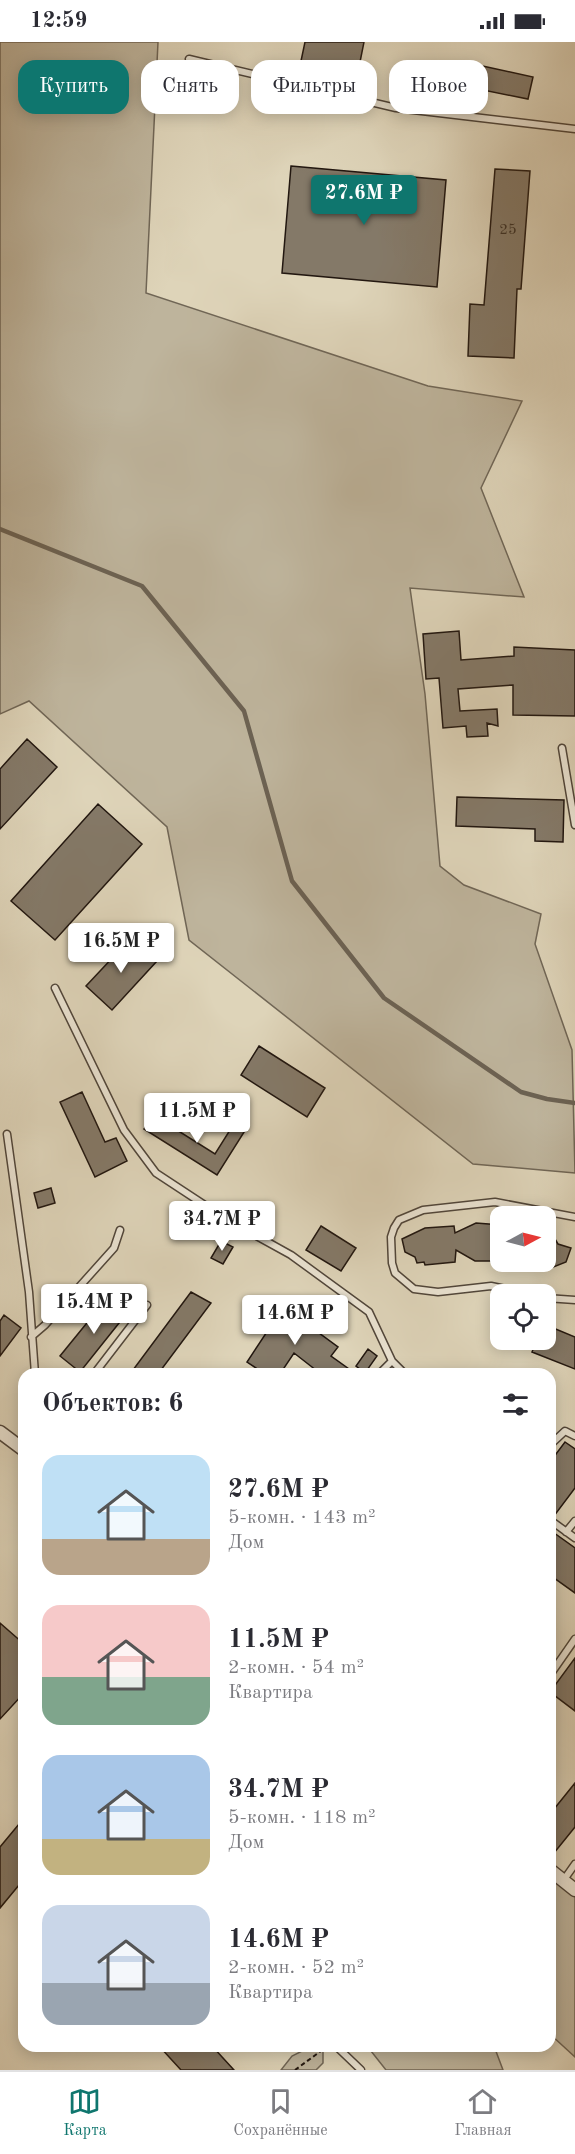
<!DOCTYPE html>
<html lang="ru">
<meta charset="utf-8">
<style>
body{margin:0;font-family:"Old Standard TT",serif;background:#f7f7f7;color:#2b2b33;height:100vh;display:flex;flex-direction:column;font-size:22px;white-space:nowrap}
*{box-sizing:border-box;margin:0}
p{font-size:20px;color:#7c7c81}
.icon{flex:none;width:33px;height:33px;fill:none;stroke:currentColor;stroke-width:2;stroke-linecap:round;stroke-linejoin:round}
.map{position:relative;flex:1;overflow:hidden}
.details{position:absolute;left:18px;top:1326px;width:538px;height:684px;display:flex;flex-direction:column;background:#fff;border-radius:18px;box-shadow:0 3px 15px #0003}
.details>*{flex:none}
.hud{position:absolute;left:18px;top:18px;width:540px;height:54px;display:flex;gap:12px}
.needle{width:39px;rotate:83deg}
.tools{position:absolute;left:490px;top:1164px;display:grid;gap:12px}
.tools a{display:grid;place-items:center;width:66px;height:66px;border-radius:12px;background:#fff;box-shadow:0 3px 15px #0003;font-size:30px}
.price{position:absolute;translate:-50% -51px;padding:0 14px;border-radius:6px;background:#fff;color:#222;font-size:20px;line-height:39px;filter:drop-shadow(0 2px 3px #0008)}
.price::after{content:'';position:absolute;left:50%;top:36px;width:18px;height:14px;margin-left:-9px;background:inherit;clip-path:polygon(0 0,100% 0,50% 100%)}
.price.selected{background:#0f766e;color:#fff}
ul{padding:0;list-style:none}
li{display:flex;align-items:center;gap:18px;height:150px;padding:0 24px}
li span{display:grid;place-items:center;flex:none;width:168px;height:120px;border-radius:18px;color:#555}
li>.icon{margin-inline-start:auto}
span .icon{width:72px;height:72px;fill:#fffc;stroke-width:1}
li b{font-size:26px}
h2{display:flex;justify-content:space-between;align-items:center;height:72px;padding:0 24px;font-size:26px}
.chip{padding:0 21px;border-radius:18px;background:#fff;box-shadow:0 3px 15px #0003;font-size:21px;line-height:54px}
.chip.selected{background:#0f766e;color:#fff}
.status{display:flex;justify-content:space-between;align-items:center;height:42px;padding:0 30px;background:#fff;direction:ltr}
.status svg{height:16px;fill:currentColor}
.tab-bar{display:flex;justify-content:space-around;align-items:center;height:84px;border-top:2px solid #e1e1e2;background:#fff;font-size:16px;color:#7c7c81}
.tab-bar a{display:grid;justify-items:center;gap:3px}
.tab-bar .selected{color:#0f766e}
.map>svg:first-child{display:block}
</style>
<div class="status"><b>12:59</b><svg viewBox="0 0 49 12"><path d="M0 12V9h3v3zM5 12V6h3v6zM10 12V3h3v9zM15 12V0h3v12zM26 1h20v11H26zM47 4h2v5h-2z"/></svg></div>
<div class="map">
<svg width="575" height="2028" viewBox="0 0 575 2028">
<rect width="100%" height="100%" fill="#ded4b9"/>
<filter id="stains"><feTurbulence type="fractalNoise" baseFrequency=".00333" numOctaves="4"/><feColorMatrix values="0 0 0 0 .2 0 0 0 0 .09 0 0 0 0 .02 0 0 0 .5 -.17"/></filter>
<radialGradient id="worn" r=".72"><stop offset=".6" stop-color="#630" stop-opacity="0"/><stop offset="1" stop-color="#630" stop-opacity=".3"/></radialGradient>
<path fill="#beb49c" stroke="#706656" stroke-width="1.5" d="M0,0H158L146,251L428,344L522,359L481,446L524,555L410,546L425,652L440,824L464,843L541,872L535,902L572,1008L575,1131L473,1122L189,898L167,785L29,659L0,672Z
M550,1836L575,1855V2015L551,1993Z
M367,2004H494L503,2028H386Z
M310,2005L323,2009V2021L316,2028H281L292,2014Z"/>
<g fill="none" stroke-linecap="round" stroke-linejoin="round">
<path stroke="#6c6253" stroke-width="4.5" d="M0,487L142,544L244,669L292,839L384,956L521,1050L547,1057L575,1061"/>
</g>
<path fill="#847968" stroke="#221710" stroke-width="1.5" d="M305,0H364L358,30L301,19Z
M478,23L533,35L528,57L473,46Z
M291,124L446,138L437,245L282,231Z
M495,127L530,129L521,247H517L514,316L468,314L470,262L484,263Z
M459,589L461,618L514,614V605L575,608V674L513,673V643L458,647L460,669L497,667L498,684L487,681L488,694L467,695L466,684L443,686L439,636L426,637L423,592Z
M27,697L57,725L0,787V727Z
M457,755L564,758L563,800L535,799V787L456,784Z
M98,762L142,802L55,898L11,859Z
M131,896L157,919L112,968L86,944Z
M259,1004L325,1046L307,1075L241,1033Z
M82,1050L105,1100L116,1096L127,1119L95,1135L60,1060Z
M153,1073L215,1112L235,1080L246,1087L217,1133L144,1087Z
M51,1146L55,1161L38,1166L34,1151Z
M476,1181L501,1183V1219H475L456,1208L455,1220L425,1223L424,1220L417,1221L415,1215L405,1210L402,1197L425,1186L454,1184L455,1191Z
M546,1182L558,1202L571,1206L566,1220L546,1228Z
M321,1184L356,1206L341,1229L306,1208Z
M221,1199L233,1205L223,1222L211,1216Z
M191,1250L211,1261L158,1332H130Z
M108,1255L127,1271L80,1330L60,1314Z
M286,1261L315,1280L311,1285L338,1305L331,1314L356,1332H321L294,1311L280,1332H265L247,1320Z
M4,1273L21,1286L0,1314V1279Z
M546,1283L575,1295V1327L532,1310L537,1298H546Z
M368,1307L377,1314L365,1331L356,1324Z
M565,1400L575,1407V1446L554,1474L550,1473V1420Z
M550,1488L575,1506V1551L550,1533Z
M0,1581L24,1602V1651L0,1677Z
M575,1616V1669L550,1650Z
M575,1741V1785L550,1816V1772Z
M24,1776V1837L0,1866V1805Z
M159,2004H212L234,2028H181Z"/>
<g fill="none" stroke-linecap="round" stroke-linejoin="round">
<defs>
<path id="lane" d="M189,17L396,66L575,87
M562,706L575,783
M55,946L124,1088L156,1131L226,1177L291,1213L369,1270L392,1319L405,1332
M7,1092L29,1250L35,1332
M531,1252L491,1244L438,1250L414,1247L395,1231L392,1221L391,1195L394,1186L399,1178L423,1168L495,1160L575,1175
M546,1256L575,1258
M31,1295L45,1283L114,1206L120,1188
M94,1332L147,1263
M379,1332L392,1319
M550,1403L565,1389L575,1394
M550,1478L575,1496
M566,1490L575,1479
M550,1633L575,1597
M563,1839L575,1822
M336,2004L361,2028"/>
<path id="street" d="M0,1390L24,1408
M550,1828L575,1848"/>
</defs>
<use href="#lane" stroke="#51463a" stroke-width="9"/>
<use href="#street" stroke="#51463a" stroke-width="15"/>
<path stroke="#221710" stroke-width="2" stroke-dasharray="4.5 3" stroke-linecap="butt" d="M295,2028L325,2006"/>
<use href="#lane" stroke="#eae3d2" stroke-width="6"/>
<use href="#street" stroke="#eae3d2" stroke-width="12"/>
</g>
<g text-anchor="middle" stroke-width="4.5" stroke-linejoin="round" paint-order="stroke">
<g font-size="15" fill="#3a3026">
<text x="508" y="192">25</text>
</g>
</g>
<rect width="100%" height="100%" filter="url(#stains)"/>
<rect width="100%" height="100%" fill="url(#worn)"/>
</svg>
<div class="tools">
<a><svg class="needle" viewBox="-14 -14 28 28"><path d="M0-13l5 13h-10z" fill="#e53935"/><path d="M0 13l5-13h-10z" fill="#7c7c81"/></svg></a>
<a><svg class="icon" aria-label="locate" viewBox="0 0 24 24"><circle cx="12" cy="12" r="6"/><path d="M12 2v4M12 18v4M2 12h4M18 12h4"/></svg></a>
</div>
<b class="price selected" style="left:364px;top:184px">27.6M ₽</b>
<b class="price" style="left:121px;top:932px">16.5M ₽</b>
<b class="price" style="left:197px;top:1102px">11.5M ₽</b>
<b class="price" style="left:222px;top:1210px">34.7M ₽</b>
<b class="price" style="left:94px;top:1293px">15.4M ₽</b>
<b class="price" style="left:295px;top:1304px">14.6M ₽</b>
<div class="hud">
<a class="chip selected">Купить</a>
<a class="chip">Снять</a>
<a class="chip">Фильтры</a>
<a class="chip">Новое</a>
</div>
<section class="details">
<h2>Объектов: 6<svg class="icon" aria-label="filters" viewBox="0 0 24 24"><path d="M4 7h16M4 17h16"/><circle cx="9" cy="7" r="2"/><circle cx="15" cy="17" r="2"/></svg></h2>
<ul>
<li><span style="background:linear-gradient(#bfe0f5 70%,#b9a48a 0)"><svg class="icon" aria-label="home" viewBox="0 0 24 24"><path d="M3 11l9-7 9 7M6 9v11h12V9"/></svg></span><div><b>27.6M ₽</b><p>5-комн. · 143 m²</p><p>Дом</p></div></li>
<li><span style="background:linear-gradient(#f6c9c9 60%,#7fa58c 0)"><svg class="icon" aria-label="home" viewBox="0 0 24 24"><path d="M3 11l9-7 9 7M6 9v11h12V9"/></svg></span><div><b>11.5M ₽</b><p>2-комн. · 54 m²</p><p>Квартира</p></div></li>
<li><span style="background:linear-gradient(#a9c7e8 70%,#c2b280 0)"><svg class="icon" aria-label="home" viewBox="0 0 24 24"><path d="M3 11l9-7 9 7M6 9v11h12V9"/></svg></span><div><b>34.7M ₽</b><p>5-комн. · 118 m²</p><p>Дом</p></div></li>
<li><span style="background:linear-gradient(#c9d6e8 65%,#9aa5b1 0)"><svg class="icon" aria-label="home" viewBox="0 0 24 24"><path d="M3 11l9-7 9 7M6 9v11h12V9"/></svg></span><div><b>14.6M ₽</b><p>2-комн. · 52 m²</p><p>Квартира</p></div></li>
</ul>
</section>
</div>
<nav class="tab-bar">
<a class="selected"><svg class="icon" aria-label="map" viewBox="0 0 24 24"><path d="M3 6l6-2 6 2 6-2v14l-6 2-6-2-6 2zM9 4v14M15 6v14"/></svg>Карта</a>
<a><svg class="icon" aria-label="saved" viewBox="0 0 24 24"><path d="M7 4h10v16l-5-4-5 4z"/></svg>Сохранённые</a>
<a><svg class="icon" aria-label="home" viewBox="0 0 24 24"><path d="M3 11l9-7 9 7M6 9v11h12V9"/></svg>Главная</a>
</nav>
